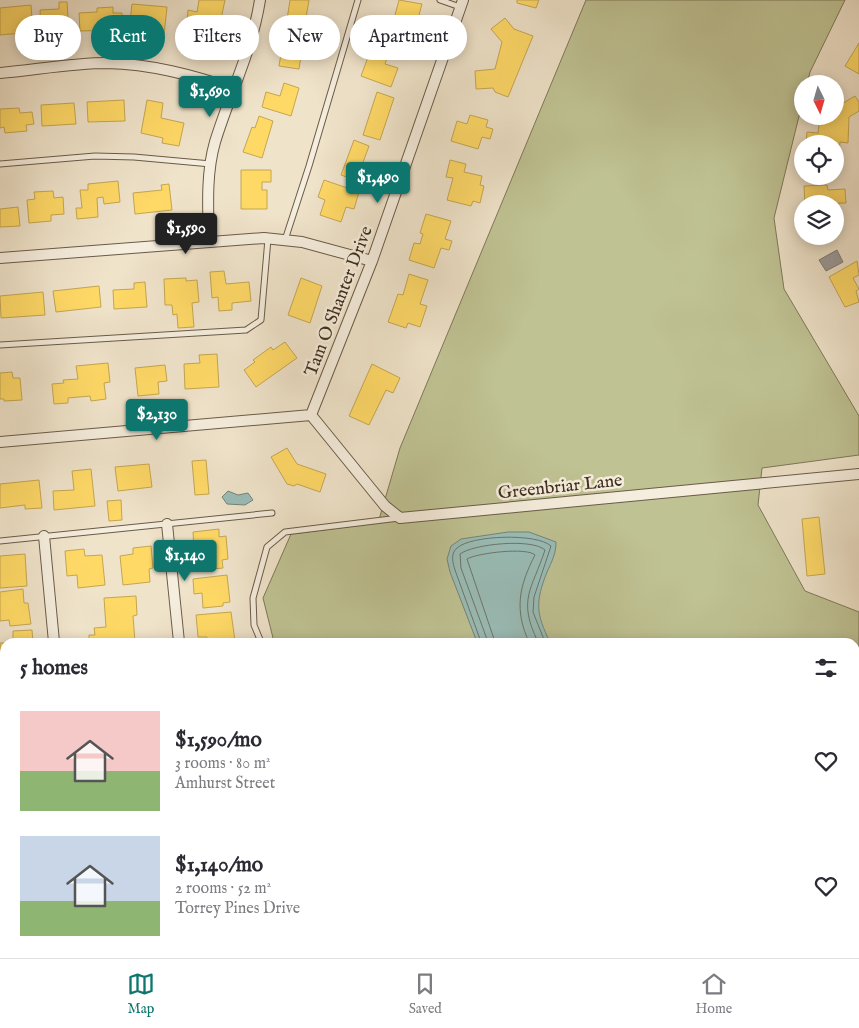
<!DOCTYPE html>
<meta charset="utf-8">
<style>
body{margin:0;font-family:"IM FELL English",serif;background:#f2f2f3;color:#2b2b33;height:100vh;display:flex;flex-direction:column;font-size:19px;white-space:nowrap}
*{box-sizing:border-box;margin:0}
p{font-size:16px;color:#7c7c81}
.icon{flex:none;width:28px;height:28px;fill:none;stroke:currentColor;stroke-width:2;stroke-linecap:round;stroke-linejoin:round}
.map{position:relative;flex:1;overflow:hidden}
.drawer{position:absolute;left:0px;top:638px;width:860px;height:321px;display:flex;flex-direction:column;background:#fff;border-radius:15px 15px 0 0;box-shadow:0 2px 12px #0003}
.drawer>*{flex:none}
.banner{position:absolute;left:15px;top:15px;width:500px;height:45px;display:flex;gap:10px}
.needle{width:32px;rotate:175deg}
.buttons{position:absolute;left:794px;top:75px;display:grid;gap:10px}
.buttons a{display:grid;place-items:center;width:50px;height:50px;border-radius:50%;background:#fff;box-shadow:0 2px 12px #0003;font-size:25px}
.price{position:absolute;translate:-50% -42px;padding:0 11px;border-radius:5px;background:#0f766e;color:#fff;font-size:16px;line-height:32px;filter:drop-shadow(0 1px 2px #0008)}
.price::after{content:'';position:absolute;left:50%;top:30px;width:15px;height:11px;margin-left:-8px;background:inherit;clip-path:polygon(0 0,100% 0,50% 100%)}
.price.selected{background:#222;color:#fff}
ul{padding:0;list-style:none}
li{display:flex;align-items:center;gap:15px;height:125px;padding:0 20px}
li span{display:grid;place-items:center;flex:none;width:140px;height:100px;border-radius:0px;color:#555}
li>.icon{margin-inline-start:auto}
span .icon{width:60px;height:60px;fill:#fffc;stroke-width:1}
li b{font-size:21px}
h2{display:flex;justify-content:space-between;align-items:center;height:60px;padding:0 20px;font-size:21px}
.tag{padding:0 18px;border-radius:22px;background:#fff;box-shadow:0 2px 12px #0003;font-size:18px;line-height:45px}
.tag.selected{background:#0f766e;color:#fff}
.dock{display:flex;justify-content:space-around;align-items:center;height:70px;border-top:1px solid #e1e1e2;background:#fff;font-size:14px;color:#7c7c81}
.dock a{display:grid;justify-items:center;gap:2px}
.dock .selected{color:#0f766e}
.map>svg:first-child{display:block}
</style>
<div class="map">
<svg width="859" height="958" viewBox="0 0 859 958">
<rect width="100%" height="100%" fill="#efe3ca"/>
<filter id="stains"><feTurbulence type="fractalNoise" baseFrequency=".004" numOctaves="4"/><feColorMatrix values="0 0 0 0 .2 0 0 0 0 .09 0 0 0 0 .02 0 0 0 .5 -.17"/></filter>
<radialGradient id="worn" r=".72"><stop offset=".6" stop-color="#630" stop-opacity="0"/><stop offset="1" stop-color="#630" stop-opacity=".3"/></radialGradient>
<path fill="#bfc293" stroke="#7e7858" d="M586,0H845L810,72L807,84H802V104L774,218L784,289L859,416V455L762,468L758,505L805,591L859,612V958H235L236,954H855V642H274L263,598L291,534L378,523L400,448Z"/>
<path fill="#9abeb9" stroke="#75847b" d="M228,491L238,495L248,493L253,500L245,505L227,504L222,497Z
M508,532H529L556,542C556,554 552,561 547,572C535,602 536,614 550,642H477L450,572L447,559L451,546L461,539Z"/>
<path fill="#ffd966" stroke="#c5a650" d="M199,0H225L221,19L214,18L210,48L189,44L193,22L187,21L188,10L197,12Z
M290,0H309L304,29L286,26Z
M399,0L422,4L411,44L389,38Z
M517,0H539L536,8L517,3Z
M59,2H67L69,32L54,33L53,28L41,29L40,10L59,9Z
M132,4L167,7L164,35L129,31Z
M31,5L33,32L0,35V8Z
M113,7V13H122V30L80,31L79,13L97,12V8Z
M505,18L514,29L533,36L508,97L495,92L493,88L476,89L475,71L495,69L502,42L491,29Z
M284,36L310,41L307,57L301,56L299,69L279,66Z
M374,41L391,47L385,64L398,68L391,87L361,76Z
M859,43V74L845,66Z
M284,83L299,88L291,116L262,107L266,92L280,96Z
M377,92L394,98L380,140L363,135Z
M855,96L859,102V111L849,117L848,143L840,142L839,156H835V144L806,143L807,132L818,133L820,116H835V108Z
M124,100L125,121L88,122L87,102Z
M147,100L163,103L161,118L184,123L179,146L162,143L163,138L141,133Z
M74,103L76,124L42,126L41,105Z
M19,108L20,113L32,112L34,124L26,125L27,131L5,133L4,127L0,128V109Z
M470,115L488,120L486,127L493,129L490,139L482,137L478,149L451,141L457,121L467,124Z
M259,116L273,121L262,158L243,152L252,127L255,128Z
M354,140L369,146L361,168L357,166L352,179L341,175Z
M450,160L466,164L464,172L482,176L480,185L484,186L480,203L473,201L471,206L447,200L453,178L446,177Z
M241,170H271V182H262V190H267V209H241Z
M324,180L359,192L354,209L346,207L341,222L320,215L325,200L318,197Z
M118,181L120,202L104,204L103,197L97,198L98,217L77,219L76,208H82L80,190H88V184Z
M169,184L172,210L135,214L133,193L162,190L161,185Z
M827,185L828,190L845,189L846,203L805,204L804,186Z
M53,191L54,198L63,197L64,214L51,215V221L29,223L27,200L35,199L34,192Z
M18,207L20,226L0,227V209Z
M426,214L451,221L445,239L452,241L449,250L441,248L434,268L409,260L414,243L420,244L423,234L420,233Z
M857,261L859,275L853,278L859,289L856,291L859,302L845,307L829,277Z
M224,271L226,284L249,282L251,301L232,303V310L219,311L218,297L212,298L210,272Z
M409,274L428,280L420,304L427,306L420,327L408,323L406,328L388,322L398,294L403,295Z
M186,278V281L197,280L199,302L192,303L194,327L178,328L177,314L173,315L172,305H165L164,279Z
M301,278L322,286L310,323L288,315Z
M145,282L147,307L114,309L113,290L134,289V283Z
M99,286L101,307L56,312L53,291Z
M43,292L45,315L1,318L0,296Z
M285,342L297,358L256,387L244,370L255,362L253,360L271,347L273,350Z
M217,354L219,387L185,389L184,364L200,363L199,355Z
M108,363L110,382L104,383L106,399L91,401L90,396L68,398V403L54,404L52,384L64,383L63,380L78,379L76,366Z
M372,364L400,378L393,393L386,390L369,425L349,416Z
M165,365L167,381L158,382L159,394L138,396L135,368Z
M12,372L13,378H20L22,400L4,401V399H0V373Z
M287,448L297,464L326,474L320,492L297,484L294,486L287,484L271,457Z
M206,460L209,494L195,495L192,461Z
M149,464L152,487L118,491L115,467Z
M91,469L95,506L54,510L53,491L74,490L72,471Z
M39,480L42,508L25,509V505L0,508V484Z
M121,500L122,520L109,521L107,501Z
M819,517L825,574L807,576L802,519Z
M219,529V537L226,536L228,559L222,560L223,568L192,571L190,550H194L193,532Z
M151,546L153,568L149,569L150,582L123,585L120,556L133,554V548Z
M84,549L85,556L102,555L105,585L78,588L77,575L67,576L65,551Z
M25,554L27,586L0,588V556Z
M227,575L230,602L223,603V606L203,608L202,593L194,594L193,579Z
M23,589L24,603H28L31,624L10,626L9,620L0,621V592Z
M136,596L137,615L133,616L135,642H89V635H95L94,628L106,627L104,598Z
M231,612L235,641L207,642V637H198L196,615Z
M32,630L33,642H12H13V631Z
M0,643H5V673L1,674Z
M3,678H5V699Z
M5,824V847H0V825Z
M5,933V951H0V934Z
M183,954H198V958H184Z"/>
<path fill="#999" stroke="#7e7974" d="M837,250L843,262L826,271L819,260Z"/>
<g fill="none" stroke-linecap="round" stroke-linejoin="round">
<path stroke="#6c766b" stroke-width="1" d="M481,642L455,570C453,563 450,554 457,548C471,535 537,533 551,546L534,597L533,612L545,642
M488,642L461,568L460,554C473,544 532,538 545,550C532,590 517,599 538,642
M495,642L467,559C477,553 527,547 535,555C519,586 514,610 529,642"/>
<defs>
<path id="service" d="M440,0L460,7
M0,164L95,156L134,157L211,164
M285,240L309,166L358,0
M0,345L246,330L261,320L268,239
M0,541L272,513
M261,642L254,625L253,598L267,547L285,532L399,518"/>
<path id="minor" d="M0,73C35,70 72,63 107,63C151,64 192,75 234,89
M209,240C208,208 206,173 215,142C230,93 252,51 260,0
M0,258L264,238L302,242L372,261
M311,415L385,506L400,518L859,474
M311,415L372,261L463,0
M0,442L311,415
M167,524L179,642
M44,536L54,642
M0,739L5,738
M0,883L5,884
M43,954L45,958
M123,954V958"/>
</defs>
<use href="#service" stroke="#6a5b48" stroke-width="7"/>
<use href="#minor" stroke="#6a5b48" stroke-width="12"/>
<use href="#service" stroke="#f5eddd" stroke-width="5"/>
<use href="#minor" stroke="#f5eddd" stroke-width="10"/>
</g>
<g text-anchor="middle" stroke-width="5" stroke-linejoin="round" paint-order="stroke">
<g font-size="18" fill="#3e2e1d" stroke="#f5eddd">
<text transform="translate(338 301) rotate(-69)" y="6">Tam O Shanter Drive</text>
<text transform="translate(560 486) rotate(-6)" y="6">Greenbriar Lane</text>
</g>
</g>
<rect width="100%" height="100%" filter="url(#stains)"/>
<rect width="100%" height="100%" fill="url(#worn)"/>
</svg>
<div class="buttons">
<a><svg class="needle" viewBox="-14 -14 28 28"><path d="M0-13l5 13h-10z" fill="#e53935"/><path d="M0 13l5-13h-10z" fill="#7c7c81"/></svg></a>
<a><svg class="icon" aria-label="locate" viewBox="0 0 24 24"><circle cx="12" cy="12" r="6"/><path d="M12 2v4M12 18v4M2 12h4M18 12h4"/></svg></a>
<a><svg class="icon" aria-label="layers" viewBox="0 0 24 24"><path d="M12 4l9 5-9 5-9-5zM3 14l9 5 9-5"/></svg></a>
</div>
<b class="price" style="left:210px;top:118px">$1,690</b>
<b class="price" style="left:378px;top:204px">$1,490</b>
<b class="price selected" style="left:186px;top:255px">$1,590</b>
<b class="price" style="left:157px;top:441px">$2,130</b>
<b class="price" style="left:185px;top:582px">$1,140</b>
<div class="banner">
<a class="tag">Buy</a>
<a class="tag selected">Rent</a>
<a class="tag">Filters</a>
<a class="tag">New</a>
<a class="tag">Apartment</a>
</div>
<section class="drawer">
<h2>5 homes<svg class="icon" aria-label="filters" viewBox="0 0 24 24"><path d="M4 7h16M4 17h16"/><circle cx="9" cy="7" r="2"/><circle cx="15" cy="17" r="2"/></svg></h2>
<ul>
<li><span style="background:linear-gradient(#f6c9c9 60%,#8fb573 0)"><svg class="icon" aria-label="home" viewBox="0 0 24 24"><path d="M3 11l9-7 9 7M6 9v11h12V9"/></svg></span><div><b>$1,590/mo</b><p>3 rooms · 80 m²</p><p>Amhurst Street</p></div><svg class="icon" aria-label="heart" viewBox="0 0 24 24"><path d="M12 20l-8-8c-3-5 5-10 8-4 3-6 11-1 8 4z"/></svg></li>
<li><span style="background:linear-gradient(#c9d6e8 65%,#8fb573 0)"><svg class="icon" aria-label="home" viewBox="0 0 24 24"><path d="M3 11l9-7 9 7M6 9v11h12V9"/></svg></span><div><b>$1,140/mo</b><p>2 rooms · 52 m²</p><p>Torrey Pines Drive</p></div><svg class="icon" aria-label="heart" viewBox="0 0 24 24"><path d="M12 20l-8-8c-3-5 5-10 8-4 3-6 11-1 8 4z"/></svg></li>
</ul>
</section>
</div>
<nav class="dock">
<a class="selected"><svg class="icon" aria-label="map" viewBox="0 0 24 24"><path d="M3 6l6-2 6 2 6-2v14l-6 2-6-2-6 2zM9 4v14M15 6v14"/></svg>Map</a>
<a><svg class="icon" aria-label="saved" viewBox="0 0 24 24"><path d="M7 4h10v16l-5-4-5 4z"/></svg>Saved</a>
<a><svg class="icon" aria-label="home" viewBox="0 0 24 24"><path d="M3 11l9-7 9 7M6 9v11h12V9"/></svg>Home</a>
</nav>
